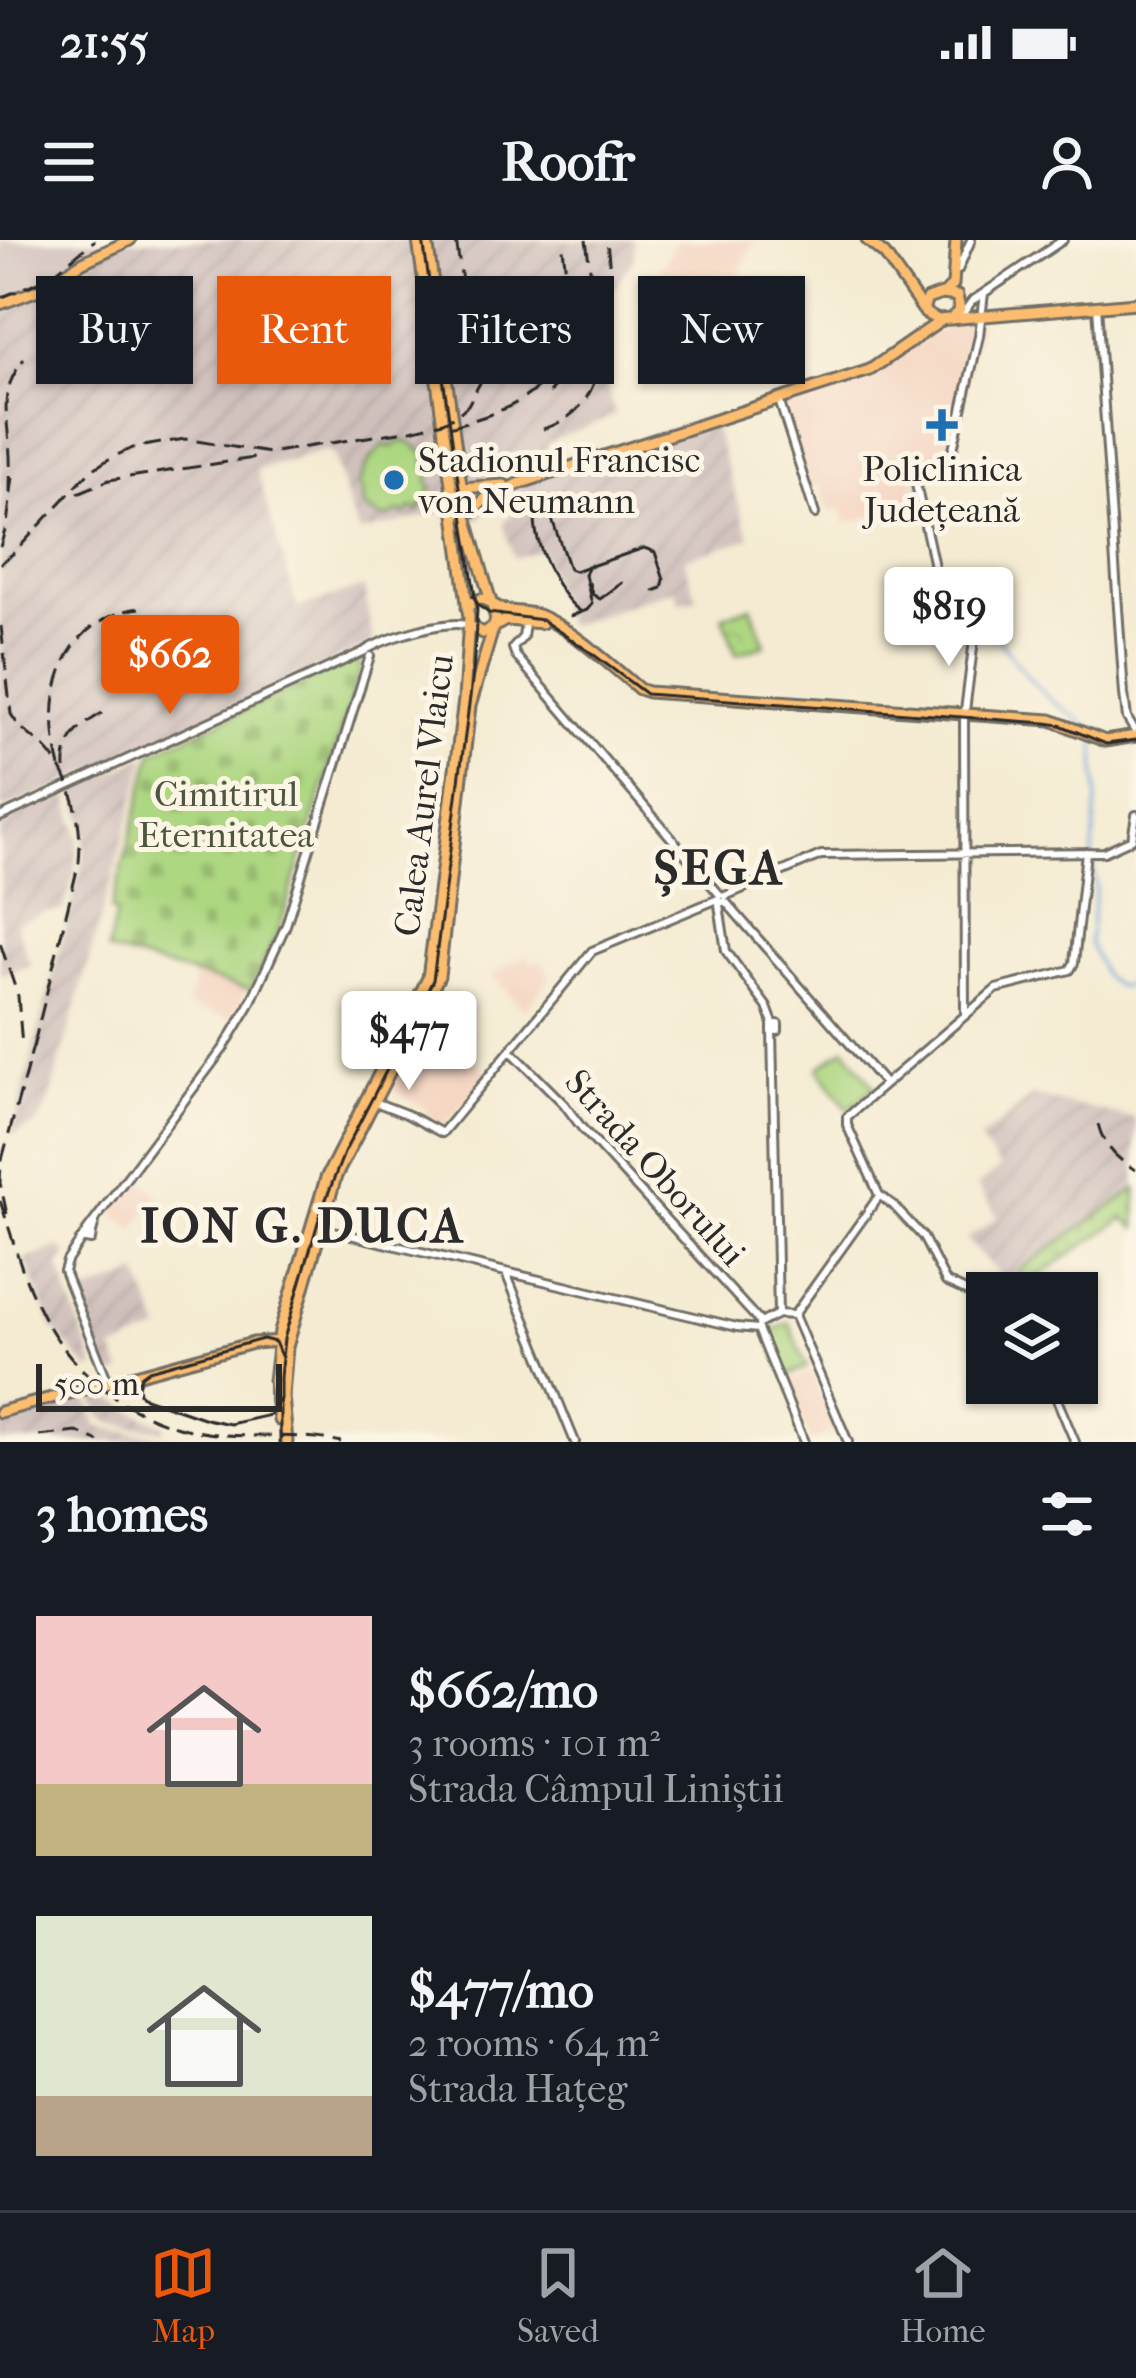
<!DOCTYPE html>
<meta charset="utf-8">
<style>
body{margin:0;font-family:"IM FELL French Canon",serif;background:#242831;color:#f1f3f6;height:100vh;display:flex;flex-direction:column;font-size:45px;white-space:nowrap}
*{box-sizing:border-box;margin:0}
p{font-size:39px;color:#9ea1a6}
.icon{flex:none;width:66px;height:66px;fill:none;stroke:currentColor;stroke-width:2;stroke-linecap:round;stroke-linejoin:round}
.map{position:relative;height:1202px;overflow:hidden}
.side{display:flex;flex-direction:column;background:#171b24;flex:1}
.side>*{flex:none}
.guide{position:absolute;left:36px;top:36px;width:1065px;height:108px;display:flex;gap:24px}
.tools{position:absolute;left:966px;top:1032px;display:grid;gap:24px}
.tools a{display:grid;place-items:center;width:132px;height:132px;border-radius:0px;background:#171b24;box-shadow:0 3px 9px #0004;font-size:60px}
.scale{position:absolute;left:36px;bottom:30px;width:246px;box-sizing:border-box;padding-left:12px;border:6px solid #2b2b2b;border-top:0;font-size:33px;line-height:42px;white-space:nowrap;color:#2b2b2b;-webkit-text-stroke:9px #fcf5e5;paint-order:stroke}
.price{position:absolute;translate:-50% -102px;padding:0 27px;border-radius:12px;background:#fff;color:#222;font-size:39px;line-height:78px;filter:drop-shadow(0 3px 6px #0008)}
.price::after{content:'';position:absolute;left:50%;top:72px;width:36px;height:27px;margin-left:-18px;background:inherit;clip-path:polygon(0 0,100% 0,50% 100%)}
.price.selected{background:#ea580c;color:#fff}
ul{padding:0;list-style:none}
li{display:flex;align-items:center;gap:36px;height:300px;padding:0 36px}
li span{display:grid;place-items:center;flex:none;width:336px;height:240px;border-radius:0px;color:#555}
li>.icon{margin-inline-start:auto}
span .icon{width:144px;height:144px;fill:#fffc;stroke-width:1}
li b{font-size:51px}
h2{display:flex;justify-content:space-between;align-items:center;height:144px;padding:0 36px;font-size:51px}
.chip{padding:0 42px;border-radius:0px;background:#171b24;box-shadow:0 3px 9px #0004;font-size:42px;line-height:108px}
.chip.selected{background:#ea580c;color:#fff}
.status{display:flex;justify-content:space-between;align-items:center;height:84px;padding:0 60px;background:#171b24;direction:ltr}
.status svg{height:33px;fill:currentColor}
header{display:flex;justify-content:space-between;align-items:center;height:156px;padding:0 36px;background:#171b24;font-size:54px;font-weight:700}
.tab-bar{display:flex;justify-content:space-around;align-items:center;height:168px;border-top:3px solid #363941;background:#171b24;font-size:33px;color:#9ea1a6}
.tab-bar a{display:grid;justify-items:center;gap:6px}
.tab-bar .selected{color:#ea580c}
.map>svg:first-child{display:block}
</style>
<div class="status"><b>21:55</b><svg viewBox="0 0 49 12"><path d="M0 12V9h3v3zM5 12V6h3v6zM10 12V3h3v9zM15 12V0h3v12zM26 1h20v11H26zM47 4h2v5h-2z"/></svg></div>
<header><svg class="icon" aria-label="menu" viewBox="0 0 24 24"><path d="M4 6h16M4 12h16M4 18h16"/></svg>Roofr<svg class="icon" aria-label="person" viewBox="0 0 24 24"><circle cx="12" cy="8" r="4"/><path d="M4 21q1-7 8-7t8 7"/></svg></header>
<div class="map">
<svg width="1136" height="1202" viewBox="0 0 1136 1202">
<defs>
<pattern id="industrial-furrows" width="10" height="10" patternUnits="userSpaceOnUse" patternTransform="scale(3)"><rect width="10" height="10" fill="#d0c0bc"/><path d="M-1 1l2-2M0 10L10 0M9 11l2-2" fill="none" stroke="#b3a5a2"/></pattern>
<pattern id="grass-dots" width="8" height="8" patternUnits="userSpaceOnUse" patternTransform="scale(3)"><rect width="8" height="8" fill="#aed782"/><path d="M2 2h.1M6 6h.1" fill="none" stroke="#96b970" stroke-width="1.8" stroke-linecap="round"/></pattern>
<pattern id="cemetery-stones" width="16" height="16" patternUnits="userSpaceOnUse" patternTransform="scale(3)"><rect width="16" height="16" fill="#aed782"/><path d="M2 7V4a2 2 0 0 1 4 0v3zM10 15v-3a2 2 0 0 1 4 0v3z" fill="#96b970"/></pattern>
<pattern id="park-crowns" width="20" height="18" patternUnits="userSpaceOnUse" patternTransform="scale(3)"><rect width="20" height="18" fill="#aed782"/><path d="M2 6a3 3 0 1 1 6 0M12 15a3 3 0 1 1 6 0" fill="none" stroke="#96b970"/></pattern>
</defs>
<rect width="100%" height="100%" fill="#fcf5e5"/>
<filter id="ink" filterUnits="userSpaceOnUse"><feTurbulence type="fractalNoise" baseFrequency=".00833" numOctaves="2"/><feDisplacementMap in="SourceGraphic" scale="24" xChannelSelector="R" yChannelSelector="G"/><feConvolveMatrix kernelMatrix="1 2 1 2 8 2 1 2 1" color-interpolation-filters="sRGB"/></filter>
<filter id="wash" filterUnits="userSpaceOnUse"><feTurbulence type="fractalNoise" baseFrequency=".004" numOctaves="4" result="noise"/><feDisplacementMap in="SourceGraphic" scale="48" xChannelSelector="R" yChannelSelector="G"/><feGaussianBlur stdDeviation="2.7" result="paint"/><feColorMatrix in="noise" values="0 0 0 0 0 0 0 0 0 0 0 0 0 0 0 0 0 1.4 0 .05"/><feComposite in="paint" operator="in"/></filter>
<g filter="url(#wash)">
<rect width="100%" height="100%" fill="#f4ebd2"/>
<path fill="#f4d3c0" d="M677,0H754L741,31L711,84L648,49Z
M979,82L950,222L916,229L914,242L916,262L847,284L841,267L829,270L820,244L806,248L779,160L870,130L920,97L956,83Z
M527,715L532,723L541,721L550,736L525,771L491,734Z
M195,735L246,749L231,778L187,767Z
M419,777L437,788L489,832L440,891L422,881L427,869L383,845Z
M135,936L159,955L134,989L110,972Z
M811,1132L836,1191L811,1202L786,1143Z"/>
<path fill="url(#industrial-furrows)" d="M118,0H634V18L607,57L603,80L605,116L602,132L616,175L547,203V210L482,220L488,241H507L710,176L750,298L684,319L697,358L680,363L675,349L566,386L541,310L514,318L504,286L505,280L513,274L508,257L495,260L480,278L449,285L447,271L360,293L351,274L333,214L327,210L257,230L297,368L364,347L373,403L69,542L6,569L4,567L0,568V59L56,35L75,21Z
M147,516L47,867L37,884L11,896L84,615V578L72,549Z
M67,551L79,598L74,635L63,671L47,672L16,683L30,725L0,736V581Z
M1032,856L1136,879V949L1004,1040L966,999L998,977L977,946L1000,928L979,900Z
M59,1007L67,1013L59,1027L95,1128L89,1130L52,1087L25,1020Z
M139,1034L161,1091L113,1110L122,1133L108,1137L77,1057Z
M99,1150L130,1170L164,1185V1191L114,1184L101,1177L92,1152Z
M86,1152L98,1187L181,1199L225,1202H0V1176Z"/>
<path fill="#d0c0bc" d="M0,0H118L75,21L42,44L0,59Z"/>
<path fill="url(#grass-dots)" stroke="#6c8156" stroke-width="3" d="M1136,949V988L1124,978L1024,1046L1018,1031Z"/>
<path fill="url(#cemetery-stones)" stroke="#6c8156" stroke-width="3" d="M354,420L361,426L280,687L250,750L108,711L116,672L111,670L153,512Z"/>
<path fill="url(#park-crowns)" stroke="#6c8156" stroke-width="3" d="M751,366L765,405L736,414L723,376Z"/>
<path fill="#aed782" stroke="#6c8156" stroke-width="3" d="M399,201L411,203L426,215V229L431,232L428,243L433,247L418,271L412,268L404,275L399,272L385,279C378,276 363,271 362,261C361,258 363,255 362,251L358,248C361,230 372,216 385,204L390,207L396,205Z
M845,808L875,848L848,869L818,828Z
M789,1083L807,1127L786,1136L767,1093Z"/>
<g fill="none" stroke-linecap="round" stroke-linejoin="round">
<path stroke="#6ca3da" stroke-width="3" d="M920,241L924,269
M935,319C942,338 960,345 972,361C996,393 1017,430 1048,457C1062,469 1080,477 1092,492
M1095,501L1097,559L1092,622L1096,645L1089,703L1104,736L1115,745L1123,747L1136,736"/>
</g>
</g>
<g filter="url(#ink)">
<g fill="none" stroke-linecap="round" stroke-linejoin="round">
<defs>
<path id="minor" d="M958,30L971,0
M1097,66L1124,454L1127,478L1136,493
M961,76L972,61L1063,0
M779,160L815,274
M950,222L979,96L984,53
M950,222L951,226L947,228L945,224Z
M945,224C927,219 917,225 916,244L935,331L966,363L976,384L964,479L965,775
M526,378L523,397L513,408L516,416L720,655
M366,410C386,398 448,378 469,386
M0,577L365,411
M725,656L821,615L1104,612L1132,599L1136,575
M725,661L884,843
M723,662L720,661L719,665L726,711L767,767L773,783
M772,784H778V791L772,790Z
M772,790L778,1074
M511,811L564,864L582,888L760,1082
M375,862L406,874L442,893L592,711L718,659
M321,988L737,1087L758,1089
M86,992L223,809L249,766L286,685L370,416
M92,993L91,1000L85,999L86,992L92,993L95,982
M84,995L67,1021L64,1031L108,1142
M506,1033L575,1202
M987,1061L946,1042L923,997L893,965L879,955L847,885V877L996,749L1070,730L1074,723L1086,612
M794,1075L879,956
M794,1075L848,1202
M759,1084L778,1074L794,1075
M758,1089L804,1202
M1050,1143L1075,1202"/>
<path id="major" d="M867,0L885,15L923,70
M944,54L953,45L956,0
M0,64L38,50L83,22L130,0
M952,79L960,69L957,56L942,54L927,59L924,67L925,73L938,80L1136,63
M461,248L504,245
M462,272L473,271L487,257L521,243L870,130L942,80
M467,368C482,352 484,361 500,368C511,373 526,371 538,375C570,388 612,426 639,449L648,452L1051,480L1105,501L1136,496
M470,386L483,393L506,380L542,383
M0,1172L253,1103L280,1101
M279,1180L274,1141L280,1091L326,938L428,738L464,460L469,378L418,0
M287,1202L283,1156L287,1107L336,936L439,736L470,466L496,379L465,273L427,0"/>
</defs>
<use href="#minor" stroke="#716e65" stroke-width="12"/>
<use href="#major" stroke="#716e65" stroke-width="15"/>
<use href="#minor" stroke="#fff" stroke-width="6"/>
<use href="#major" stroke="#fcbd6f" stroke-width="9"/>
<path stroke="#2b2b2b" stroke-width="3" d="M589,343L592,354L600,359L622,343
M473,356L479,366L489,373L542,380L590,412L646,454L1046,483L1060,485L1106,504L1136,500
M582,372C560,361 530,298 536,274L544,271L551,276L569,329L575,331L591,325
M571,376L587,370L592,364L585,335L588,327L644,308L655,312L664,340L662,348L654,351
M280,1158L270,1175L230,1184L206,1179L145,1158L139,1153L138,1146L141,1136L149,1130L263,1099L275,1102L281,1116
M280,1202V1137L284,1099L321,972L344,913L433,740L473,434L477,370L423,0"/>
<path stroke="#2b2b2b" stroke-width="3" stroke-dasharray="18 9" stroke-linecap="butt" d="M586,0L595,65
M0,58L48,38L95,0
M580,127L608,48L610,31L607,1
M549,153L566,133L575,105L562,0
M449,187C491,175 554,160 555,105C555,84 549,61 546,39
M543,189C587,176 603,138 600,96
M10,253C10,236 11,220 9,203C6,166 0,151 24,119
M78,253L109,240L254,218
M0,307L7,284L13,237
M0,324L15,312L89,232L109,219L132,208L185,199L269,213L411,190L443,182L457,175L468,165L481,141L484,102L464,55L456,0
M1,386L11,474C19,489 32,496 44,507C73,535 83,584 79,622L32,812
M60,527C42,457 59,381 139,368
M65,529C63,499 79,487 102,473
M0,703L18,756L22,807
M1098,884C1103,905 1117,920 1136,930
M0,961C12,995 21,1033 38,1066C69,1131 129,1181 202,1192C248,1200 296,1192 341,1202
M7,974L0,943L1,923L35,799
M39,1196L77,1192L99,1202"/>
</g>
</g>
<g fill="#1f6fb2" stroke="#fcf5e5" stroke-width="4.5">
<path d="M936 167h12v12h12v12h-12v12h-12v-12h-12v-12h12z"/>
<circle cx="394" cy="240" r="12"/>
</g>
<g text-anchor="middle" stroke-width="10" stroke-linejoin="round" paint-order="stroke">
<g font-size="36" fill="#2b2b2b" stroke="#fcf5e5" text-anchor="start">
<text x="418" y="232">Stadionul Francisc<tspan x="418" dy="41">von Neumann</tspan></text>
<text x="942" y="241" text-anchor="middle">Policlinica<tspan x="942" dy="41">Județeană</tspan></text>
</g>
<g font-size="36" fill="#4c5641" stroke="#fcf5e5">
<text x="226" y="566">Cimitirul<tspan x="226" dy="41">Eternitatea</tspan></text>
</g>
<g font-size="36" fill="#2b2b2b" stroke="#fcf5e5">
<text transform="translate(423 555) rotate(-83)" y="13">Calea Aurel Vlaicu</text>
<text transform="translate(656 927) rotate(48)" y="13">Strada Oborului</text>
</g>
<g font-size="48" font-weight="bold" letter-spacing="3" fill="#2b2b2b" stroke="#fcf5e5">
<text x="719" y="644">ȘEGA</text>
<text x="303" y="1002">ION G. DUCA</text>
</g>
</g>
</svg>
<div class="tools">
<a><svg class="icon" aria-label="layers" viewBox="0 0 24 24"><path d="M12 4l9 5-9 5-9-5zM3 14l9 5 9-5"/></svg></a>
</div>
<div class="scale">500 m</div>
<b class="price" style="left:949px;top:429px">$819</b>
<b class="price selected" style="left:170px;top:477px">$662</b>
<b class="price" style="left:409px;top:853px">$477</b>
<div class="guide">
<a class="chip">Buy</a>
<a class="chip selected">Rent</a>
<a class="chip">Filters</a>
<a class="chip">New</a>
</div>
</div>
<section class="side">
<h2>3 homes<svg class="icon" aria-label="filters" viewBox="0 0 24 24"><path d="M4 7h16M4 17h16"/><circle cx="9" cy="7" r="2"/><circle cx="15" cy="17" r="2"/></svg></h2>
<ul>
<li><span style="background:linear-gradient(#f6c9c9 70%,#c2b280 0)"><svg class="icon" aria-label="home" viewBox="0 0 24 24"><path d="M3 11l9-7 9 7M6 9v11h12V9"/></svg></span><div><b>$662/mo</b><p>3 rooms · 101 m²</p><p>Strada Câmpul Liniștii</p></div></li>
<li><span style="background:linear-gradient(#dfe7d0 75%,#b9a48a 0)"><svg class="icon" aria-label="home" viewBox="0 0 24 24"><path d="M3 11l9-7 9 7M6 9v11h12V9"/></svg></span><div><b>$477/mo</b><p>2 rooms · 64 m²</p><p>Strada Hațeg</p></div></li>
</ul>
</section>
<nav class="tab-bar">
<a class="selected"><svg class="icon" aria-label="map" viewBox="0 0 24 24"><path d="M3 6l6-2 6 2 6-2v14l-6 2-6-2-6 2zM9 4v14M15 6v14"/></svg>Map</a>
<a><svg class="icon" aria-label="saved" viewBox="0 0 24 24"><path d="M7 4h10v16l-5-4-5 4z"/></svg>Saved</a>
<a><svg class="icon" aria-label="home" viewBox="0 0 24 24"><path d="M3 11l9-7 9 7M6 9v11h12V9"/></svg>Home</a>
</nav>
